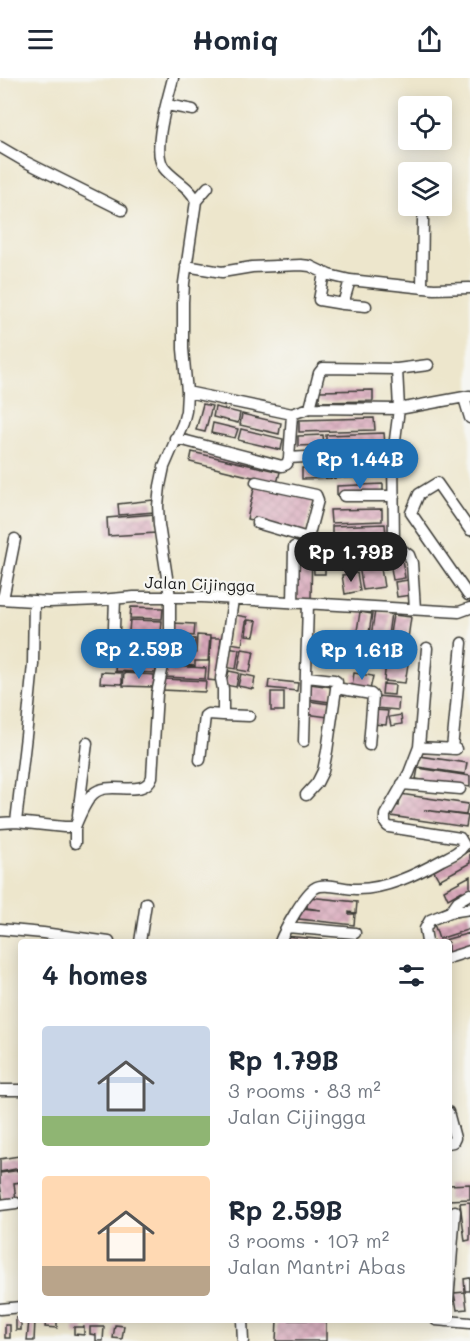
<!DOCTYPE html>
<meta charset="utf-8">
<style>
body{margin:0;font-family:Mali,sans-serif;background:#f6f6f7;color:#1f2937;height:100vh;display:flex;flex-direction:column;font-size:22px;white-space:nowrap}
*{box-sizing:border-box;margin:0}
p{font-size:20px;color:#747a83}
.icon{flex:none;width:33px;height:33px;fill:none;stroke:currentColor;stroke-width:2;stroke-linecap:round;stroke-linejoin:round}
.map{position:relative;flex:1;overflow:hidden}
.panel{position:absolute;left:18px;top:861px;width:434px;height:384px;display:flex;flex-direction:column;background:#fff;border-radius:6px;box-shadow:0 3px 15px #0003}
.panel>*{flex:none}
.controls{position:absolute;left:398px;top:18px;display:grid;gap:12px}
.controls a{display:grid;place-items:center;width:54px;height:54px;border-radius:6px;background:#fff;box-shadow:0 3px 15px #0003;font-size:30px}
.price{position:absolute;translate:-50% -51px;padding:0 14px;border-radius:21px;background:#1f6fb2;color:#fff;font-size:20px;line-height:39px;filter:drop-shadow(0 2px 3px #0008)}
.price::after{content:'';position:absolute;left:50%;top:36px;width:18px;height:14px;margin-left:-9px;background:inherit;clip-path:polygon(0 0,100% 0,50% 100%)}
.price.current{background:#222;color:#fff}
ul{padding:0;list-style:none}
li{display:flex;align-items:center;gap:18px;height:150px;padding:0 24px}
li span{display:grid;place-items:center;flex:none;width:168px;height:120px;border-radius:6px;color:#555}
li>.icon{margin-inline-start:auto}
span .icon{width:72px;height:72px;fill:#fffc;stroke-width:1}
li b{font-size:26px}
h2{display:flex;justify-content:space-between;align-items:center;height:72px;padding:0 24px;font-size:26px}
header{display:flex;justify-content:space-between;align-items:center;height:78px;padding:0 24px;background:#fff;font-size:27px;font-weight:700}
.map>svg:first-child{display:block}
</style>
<header><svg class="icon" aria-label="menu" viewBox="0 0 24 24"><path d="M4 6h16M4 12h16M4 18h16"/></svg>Homiq<svg class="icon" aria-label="share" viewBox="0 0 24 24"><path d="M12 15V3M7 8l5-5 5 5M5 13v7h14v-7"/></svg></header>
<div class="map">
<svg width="470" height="1263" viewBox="0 0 470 1263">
<defs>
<pattern id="building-cross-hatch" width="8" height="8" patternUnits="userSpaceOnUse" patternTransform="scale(1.5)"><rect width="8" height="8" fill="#d9a9bb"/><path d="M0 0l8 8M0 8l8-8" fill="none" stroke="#ba91a0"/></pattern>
</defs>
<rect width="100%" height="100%" fill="#f6f6f2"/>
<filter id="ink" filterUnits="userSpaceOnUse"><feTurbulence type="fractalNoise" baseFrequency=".0167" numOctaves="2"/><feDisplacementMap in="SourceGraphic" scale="12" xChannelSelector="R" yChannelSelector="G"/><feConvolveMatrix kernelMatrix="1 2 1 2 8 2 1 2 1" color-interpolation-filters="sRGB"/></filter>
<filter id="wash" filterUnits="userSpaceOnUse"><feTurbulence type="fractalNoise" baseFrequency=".008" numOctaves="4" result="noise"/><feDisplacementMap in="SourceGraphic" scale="24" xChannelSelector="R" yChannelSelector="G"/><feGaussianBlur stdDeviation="1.35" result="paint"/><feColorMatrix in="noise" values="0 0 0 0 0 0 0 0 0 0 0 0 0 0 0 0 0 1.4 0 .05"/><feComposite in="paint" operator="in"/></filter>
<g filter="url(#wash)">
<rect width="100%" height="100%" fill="#ede6cc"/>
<g id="blocks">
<path fill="url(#building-cross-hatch)" d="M373,312V323L319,324V313Z
M203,326L212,328L205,354L196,352Z
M215,329L240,335L238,345L213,339Z
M242,336L281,345L279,356L240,347Z
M374,340L375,352L299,354V342Z
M213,345L238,351L235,360L211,355Z
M241,351L283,361L281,372L238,362Z
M384,355L385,367L326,368V357Z
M323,357L324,367L298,368V358Z
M192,374L280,394L277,405L190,384Z
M340,389L341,400L302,401V390Z
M376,389L377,399L344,400V390Z
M383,406V416L337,417V408Z
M255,407L313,421L305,455L247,441Z
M153,422L154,434L119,437L118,426Z
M382,431V443L331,445L330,432Z
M155,436L156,455L108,458L107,440Z
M385,446L386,457L332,459V448Z
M298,467H312L311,522H297Z
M313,470H325V496H314Z
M401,475L405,500L393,502L389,477Z
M380,484L384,509L363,512L359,488Z
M357,495L360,513L345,516L342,497Z
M408,502L411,517L397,519L395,504Z
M131,529L163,530L162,541L130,540Z
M375,533L391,535L385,579L368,577Z
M360,534L372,536L366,574L354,572Z
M235,537L247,539L242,567L230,565Z
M393,537L411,539L405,582L386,580Z
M130,542L162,543L160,566L128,565Z
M248,542L257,543L254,558L246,557Z
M172,545L195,546L194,558L172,557Z
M197,557L210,558L208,583H195V588L169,586L170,574L196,575Z
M172,559L195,561L194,573L171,572Z
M211,560H221L217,603L208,602Z
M129,568L159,570L158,582L128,581Z
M228,569L239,571L236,591L224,589Z
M242,571L254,573L250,594L238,592Z
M116,583L157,585L156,595L115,593Z
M386,584L408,586L405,605L384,603Z
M166,588L206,590L205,601L165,599Z
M229,593L239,595L236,609L225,607Z
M101,594L122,595V606L100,605Z
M124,595L154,597V609L123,608Z
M354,595L373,598L370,612L352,609Z
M241,596L255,599L253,611L238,608Z
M163,601L206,603L205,614L162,612Z
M269,602L298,605L297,613L268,610Z
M310,606L332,609L330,624L308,621Z
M383,606L395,607L394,617L382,616Z
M271,614H284V633H271Z
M376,618L399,620L398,632L375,630Z
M308,623L330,626L328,639L306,636Z
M374,632L388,633L386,647L372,646Z
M401,637L402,646L391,648L389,639Z
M419,678L467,685L465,696L418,689Z
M418,690L470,698V709L416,701Z
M400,716L468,726L466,737L424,732L468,738L466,749L391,738L393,727L399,728Z
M470,772V785L439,802L434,793Z
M470,798V812L464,816L462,813L448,821L444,812Z
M308,819L357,824L356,835L349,834V836H355L354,847L299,841L300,830L321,832L307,830Z
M470,834V851L439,861L434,846Z
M470,855V871L448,876V864H437Z
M285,858L328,862V864H284Z
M19,1078L21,1090L0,1094V1081Z
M21,1092V1104L14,1105L16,1122L3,1124L0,1107V1095Z
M470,1106V1121L448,1122V1107Z
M470,1124V1162L465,1163L460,1125Z
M470,1200V1213H465L464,1201Z
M465,1214L467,1231L457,1232L454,1215Z
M16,1240H21V1252H16Z
M29,1242L35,1243L34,1263H27Z
M46,1242H57V1250L45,1249Z
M277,1242H326V1263H276Z
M5,1247H10V1260H5Z
M115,1247L124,1248L122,1261L113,1260Z
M74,1249H84V1257L74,1256Z
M90,1249H104L103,1263H96V1257L90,1256Z"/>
</g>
</g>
<g filter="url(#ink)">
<use href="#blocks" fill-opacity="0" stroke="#3b3a36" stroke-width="1.5"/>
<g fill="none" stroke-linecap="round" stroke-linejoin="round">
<defs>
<path id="minor" d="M167,27L193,32
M0,69L24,83L122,132
M196,123L208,109
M186,188L222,194L252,189L301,187L310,188L329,197L350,202L434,211L470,210
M324,195L319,222L343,226
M350,202L343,226L366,228
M422,210L423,141
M397,291L399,331L393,377L394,466L409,477L412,485L415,531
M187,314L292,336L310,330L399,331L470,318
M464,320L470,340
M310,330L319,295L323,290L397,291L428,287
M175,360L282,388L287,386L289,380L339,377H393
M289,380L292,336
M256,404L316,417L318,422L308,460C310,463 310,465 314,467C323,472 380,467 394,466
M344,418H394
M257,445L308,460
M468,517L411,435L419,416L437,405L470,452
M0,521L50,524L100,522L134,519H202L459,534L470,530
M3,521L15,461
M233,522L221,601L223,611V637L249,638
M293,525L294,469
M113,578L115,521
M336,610L371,616L373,618L369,667
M304,663L308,526
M419,669L456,671
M452,671L462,565
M200,682L205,638L208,636L223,637
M402,706L460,711
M306,717L317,705L323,693L327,673L337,604L334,602L307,599
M78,737L87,665
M16,744L27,649L33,586L34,523
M0,745L16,744L64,749H75C79,739 85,724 93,716C109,701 143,722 152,699L157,615L170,557V519L159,447L158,428L160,408L164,389L183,345L186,333L187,314L183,271V224L184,205L196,123C191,109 173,102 164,90C151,73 168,21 173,0
M75,765V749
M450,834L470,831
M287,849L355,855
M0,851L43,855L109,864
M140,864L146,825
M280,864C284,853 305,815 315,810C324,804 344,811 355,811C385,812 417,796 442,782C450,778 459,775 464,767L460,760L389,749C384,746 385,742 385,737L409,695L419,669L427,570
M427,864L425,851L430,842L450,834L458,823L470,816
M448,880L470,873
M0,1012H21
M448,1034L455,1060L453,1064L448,1065
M0,1127L16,1125
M448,1224L455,1133
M0,1231L21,1229
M242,1242L243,1263
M436,1242L470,1245"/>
</defs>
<use href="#minor" stroke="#3b3a36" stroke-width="13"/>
<use href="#minor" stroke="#fff" stroke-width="10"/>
</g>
</g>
<g text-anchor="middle" stroke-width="4.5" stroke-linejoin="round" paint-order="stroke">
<g font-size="16" fill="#1c1c1c" stroke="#f6f6f2">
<text transform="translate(200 506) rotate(2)" y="6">Jalan Cijingga</text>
</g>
</g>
</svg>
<div class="controls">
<a><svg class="icon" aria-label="locate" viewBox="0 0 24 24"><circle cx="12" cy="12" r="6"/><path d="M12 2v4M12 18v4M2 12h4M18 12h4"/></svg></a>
<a><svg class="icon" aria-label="layers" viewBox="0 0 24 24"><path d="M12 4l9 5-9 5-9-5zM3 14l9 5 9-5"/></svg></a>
</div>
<b class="price" style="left:360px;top:412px">Rp 1.44B</b>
<b class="price current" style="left:351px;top:505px">Rp 1.79B</b>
<b class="price" style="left:139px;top:602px">Rp 2.59B</b>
<b class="price" style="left:362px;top:603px">Rp 1.61B</b>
<section class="panel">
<h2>4 homes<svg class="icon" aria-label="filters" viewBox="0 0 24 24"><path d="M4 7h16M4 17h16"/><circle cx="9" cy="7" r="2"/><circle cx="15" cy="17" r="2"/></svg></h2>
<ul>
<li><span style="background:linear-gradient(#c9d6e8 75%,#8fb573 0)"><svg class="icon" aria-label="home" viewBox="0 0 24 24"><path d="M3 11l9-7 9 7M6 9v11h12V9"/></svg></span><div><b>Rp 1.79B</b><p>3 rooms · 83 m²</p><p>Jalan Cijingga</p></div></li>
<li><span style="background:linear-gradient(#ffd9b3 75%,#b9a48a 0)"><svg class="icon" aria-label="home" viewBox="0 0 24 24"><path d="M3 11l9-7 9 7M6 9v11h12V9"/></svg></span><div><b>Rp 2.59B</b><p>3 rooms · 107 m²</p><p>Jalan Mantri Abas</p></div></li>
</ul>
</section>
</div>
